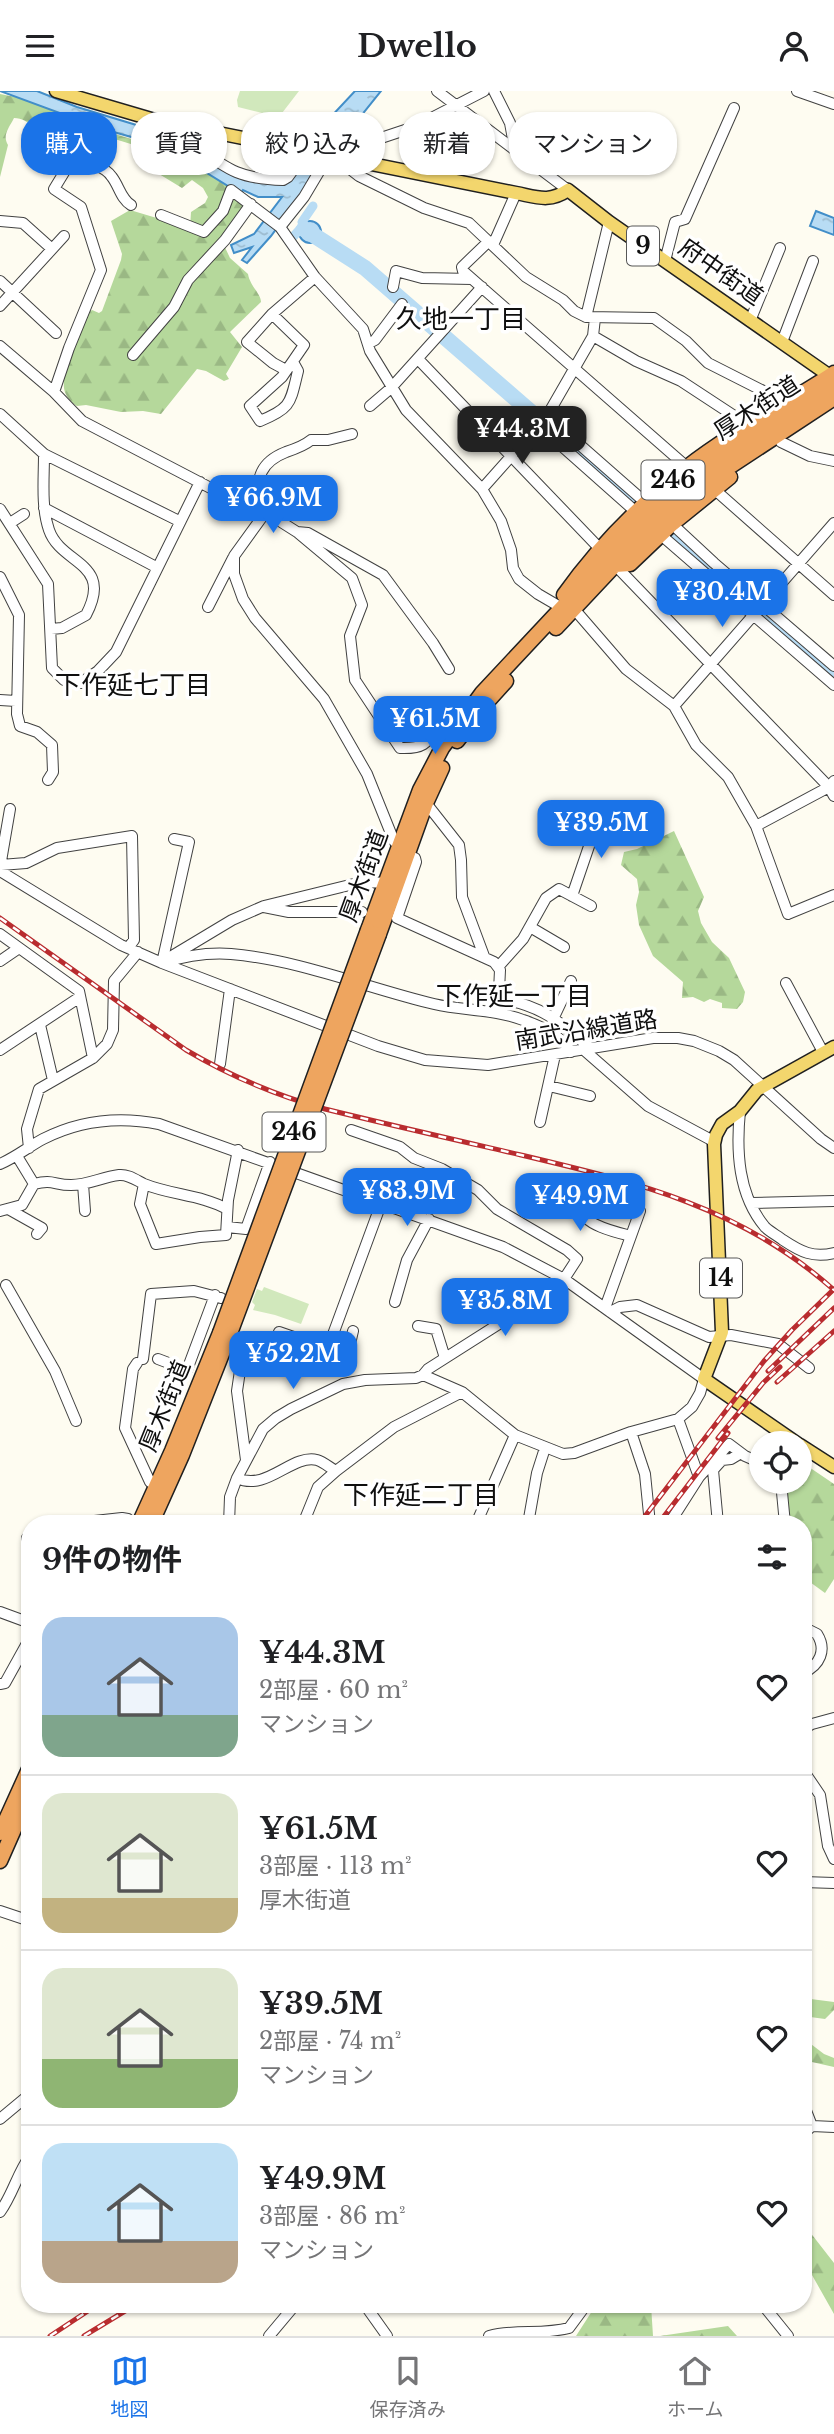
<!DOCTYPE html>
<html lang="ja">
<meta charset="utf-8">
<style>
body{margin:0;font-family:"Libre Baskerville","Noto Sans JP",serif;background:#f2f2f2;color:#202124;height:100vh;display:flex;flex-direction:column;font-size:26px;white-space:nowrap}
*{box-sizing:border-box;margin:0}
p{font-size:23px;color:#757577}
.icon{flex:none;width:38px;height:38px;fill:none;stroke:currentColor;stroke-width:2;stroke-linecap:round;stroke-linejoin:round}
.map{position:relative;flex:1;overflow:hidden}
.drawer{position:absolute;left:21px;top:1424px;width:791px;height:798px;display:flex;flex-direction:column;background:#fff;border-radius:28px;box-shadow:0 2px 5px #0004}
.drawer>*{flex:none}
.hud{position:absolute;left:21px;top:21px;width:793px;height:63px;display:flex;gap:14px}
.buttons{position:absolute;left:749px;top:1340px;display:grid;gap:14px}
.buttons a{display:grid;place-items:center;width:63px;height:63px;border-radius:50%;background:#fff;box-shadow:0 2px 5px #0004;font-size:35px}
.price{position:absolute;translate:-50% -60px;padding:0 16px;border-radius:14px;background:#1a73e8;color:#fff;font-size:23px;line-height:46px;filter:drop-shadow(0 2px 4px #0008)}
.price::after{content:'';position:absolute;left:50%;top:42px;width:21px;height:16px;margin-left:-10px;background:inherit;clip-path:polygon(0 0,100% 0,50% 100%)}
.price.active{background:#222;color:#fff}
ul{padding:0;list-style:none}
li{display:flex;align-items:center;gap:21px;height:175px;padding:0 21px}
li+li{border-top:2px solid #e0e0e0}
li span{display:grid;place-items:center;flex:none;width:196px;height:140px;border-radius:21px;color:#555}
li>.icon{margin-inline-start:auto}
span .icon{width:84px;height:84px;fill:#fffc;stroke-width:1}
li b{font-size:30px}
h2{display:flex;justify-content:space-between;align-items:center;height:84px;padding:0 21px;font-size:30px}
.pill{padding:0 24px;border-radius:28px;background:#fff;box-shadow:0 2px 5px #0004;font-size:24px;line-height:63px}
.pill.active{background:#1a73e8;color:#fff}
header{display:flex;justify-content:space-between;align-items:center;height:91px;padding:0 21px;background:#fff;font-size:32px;font-weight:700}
.tab-bar{display:flex;justify-content:space-around;align-items:center;height:98px;border-top:2px solid #e0e0e0;background:#fff;font-size:19px;color:#757577}
.tab-bar a{display:grid;justify-items:center;gap:4px}
.tab-bar .active{color:#1a73e8}
.map>svg:first-child{display:block}
</style>
<header><svg class="icon" aria-label="menu" viewBox="0 0 24 24"><path d="M4 6h16M4 12h16M4 18h16"/></svg>Dwello<svg class="icon" aria-label="person" viewBox="0 0 24 24"><circle cx="12" cy="8" r="4"/><path d="M4 21q1-7 8-7t8 7"/></svg></header>
<div class="map">
<svg width="834" height="2245" viewBox="0 0 834 2245">
<defs>
<pattern id="forest-firs" width="22" height="20" patternUnits="userSpaceOnUse" patternTransform="scale(1.75)"><rect width="22" height="20" fill="#b5d89b"/><path d="M5 1l3.5 6h-7zM16 11l3.5 6h-7z" fill="#9ab884"/></pattern>
<pattern id="water-ripples" width="26" height="14" patternUnits="userSpaceOnUse" patternTransform="scale(1.75)"><rect width="26" height="14" fill="#b8dcf4"/><path d="M2 4q2-2 4 0t4 0M15 11q2-2 4 0t4 0" fill="none" stroke="#9dbcd0"/></pattern>
</defs>
<rect width="100%" height="100%" fill="#fefcf1"/>
<path fill="url(#forest-firs)" d="M0,3L10,5L20,4L72,24L80,31L92,36L161,57C178,72 209,76 226,93C233,100 237,107 245,114L221,148L230,167L248,183C250,195 261,203 261,211L230,241L242,256L226,283L229,288L224,290L206,280L197,278L161,323L143,320L121,321L86,314L77,315C71,311 65,305 64,297C62,277 82,240 89,221L92,219L99,222L102,220L121,169L122,163L111,130L130,119L190,137L191,121L205,112L208,106L203,97L192,89L182,97L146,75L140,58L134,54L92,41L88,47L80,46L77,53L63,47L38,54C37,39 30,28 14,27C9,37 2,44 8,54L0,86Z
M674,740L704,806L698,820L701,832L712,851L729,867L745,901L743,911L737,918L722,917V912L710,908L704,911L693,906L682,907L683,891L653,865L639,834L636,814L639,801L637,788L621,774L624,761L637,758Z
M806,1374L834,1393V1488L825,1502L803,1486V1433H793L787,1420L788,1391H800V1379Z
M803,1907L834,1911V1919L825,1928L803,1925Z
M803,1947L824,1963L834,1967V1976L803,1969Z
M803,2115L809,2116L806,2136L834,2172V2223L812,2184L803,2176Z
M605,2214H651L653,2245H576L594,2217Z
M728,2235L737,2245H660Z"/>
<path fill="#d1e8bc" d="M240,0H299L279,26L238,16L237,9Z
M264,1196L309,1213L301,1233L275,1224L253,1219L255,1214L252,1211L257,1198L262,1200Z"/>
<path fill="url(#water-ripples)" stroke="#428ec8" stroke-width="2" d="M0,0H37L77,16L176,46L238,85L291,88L314,53L312,46L355,0H381L340,51L271,145L247,172L242,169L252,156L234,162L231,154L254,143L282,106H258L243,99L241,103L163,55L103,38Z
M816,120L834,127V144L810,135Z
M299 141a11 11 0 1 1 22 0a11 11 0 1 1-22 0Z"/>
<g fill="none" stroke-linecap="round" stroke-linejoin="round">
<path stroke="#b8dcf4" stroke-width="9" d="M303,133L302,131L313,115
M293,146L300,138"/>
<path stroke="#b8dcf4" stroke-width="16" d="M304,138L365,177L638,414
M671,444L834,583"/>
<defs>
<path id="minor" d="M437,0L568,99
M484,0L414,36L354,56L342,67L350,78L359,85L424,117L469,132L526,186L563,209L574,220L586,226L654,227L686,250L708,272L785,311
M494,0L510,32L515,59
M797,0L834,13
M173,33C179,43 188,49 197,56C229,80 242,88 283,89L288,86L307,60
M329,64L304,106L280,136L315,186L363,238L370,260L406,319L482,398L501,430L511,459L513,477L519,488L538,503L562,517
M161,124L204,141L223,120L231,99L280,136
M0,130L23,132L52,158
M489,150L462,176L463,180L687,376
M493,154L516,102
M665,170L675,131L685,128L734,17
M0,190L56,242
M393,196L396,180L422,187L472,188
M0,215L64,145
M272,223L304,254L282,286L250,315L260,330C292,317 290,312 298,280L293,271
M586,226L609,131
M595,227L593,245L636,270L681,290L748,334
M750,230L780,157
M782,251L813,170
M369,252L375,249L402,213
M0,255L54,301L82,330L222,403L256,415L297,441L352,487L362,514L350,545L355,589L400,657C425,658 427,652 440,633L461,628
M133,264L174,216L188,189L225,149L251,113
M418,268L604,462
M286,279L273,272L247,251L272,223L315,186
M54,301L69,257L101,179L81,116L54,98L71,70C82,68 105,75 112,86C119,95 121,108 131,114
M370,315L391,297L482,196
M0,323L44,363L179,430
M547,325L646,412
M538,334L636,421
M781,351L810,365L834,370
M44,363C44,388 41,416 49,439C61,474 114,471 86,524L62,537L51,538
M482,398L547,325L593,245
M714,398L834,504
M256,415C258,388 258,372 286,361C295,358 304,355 311,349H328L352,343
M44,417L156,476
M0,418L48,493L52,577L64,589L81,592L98,580L116,561L200,391
M265,422L234,465V483L243,508L255,527L324,608L367,683L394,750L399,755
M10,432L24,423
M672,433L714,472L834,575
M297,441L308,442L383,484L433,552L449,578
M661,444L834,594
M614,473L829,696L834,705
M0,486L19,524L17,623L20,635L37,641L52,654L53,681L48,689
M208,516L233,467
M575,519L626,578L674,615L696,654L728,686L756,735L788,823L834,804
M0,609L16,610
M674,615L834,432
M426,712L459,754L461,769L462,806L484,865
M756,735L829,696L834,690
M408,764L415,767L416,771L397,827L494,871L500,879L498,921
M1,774L26,772L57,757L132,745L134,849L128,857
M0,776L10,718
M0,780L121,854L162,872L378,955L425,969L488,974L653,947H678L694,950L719,960L734,969L821,1048L834,1057
M572,805L600,723
M264,816L289,821H362
M530,836L564,856
M0,843L79,900L93,967
M167,868L232,829L264,815L362,791L391,792
M0,870L19,857
M162,872C185,865 206,861 231,863C300,869 367,897 434,913C464,920 494,918 523,929C543,936 560,944 571,961
M162,872L189,751L174,748
M498,876L523,848L546,807L559,798L591,815
M786,892L823,961
M499,908C539,913 561,931 590,957
M554,926L571,890
M40,934L53,989
M0,959L80,906
M584,959L648,1015L715,1051
M220,973L230,898
M549,995L590,1005
M740,1020C736,1060 738,1104 765,1136C770,1141 778,1145 783,1149C801,1161 813,1167 834,1162
M540,1031L555,964
M351,1039L400,1056L414,1067L442,1078L478,1099L497,1118L567,1159L577,1168L564,1188L549,1201L428,1278L423,1284
M29,1057L27,1038L39,998L93,967L107,953L113,939L114,890L138,861
M17,1065L34,1093
M0,1073C16,1066 28,1056 43,1048C80,1029 118,1025 159,1033L503,1156L564,1188L704,1288L700,1302L692,1316L678,1328L631,1341L574,1362L563,1363L515,1344L462,1301L423,1284L416,1287L365,1289L343,1293L291,1318L276,1327L263,1338L237,1387L230,1406L229,1433
M83,1093L85,1120
M144,1093L140,1113L156,1153L200,1146L226,1144L228,1109L238,1059
M586,1102C585,1107 581,1114 582,1119C583,1134 619,1142 631,1145
M752,1112L834,1110
M10,1119L42,1137L37,1143
M0,1120L22,1114L34,1093C53,1088 54,1094 71,1094C88,1094 102,1086 119,1084C128,1083 136,1089 144,1093C171,1104 202,1104 227,1118
M227,1136L246,1138L270,1071
M6,1194L55,1280L76,1330
M395,1211L407,1169L429,1128
M605,1217L640,1120L623,1114
M610,1221L620,1216L637,1214L709,1246L731,1244L778,1253L809,1277
M418,1235L436,1238L445,1267
M353,1240L347,1266L325,1265L381,1113
M279,1241L328,1258
M143,1268L151,1203L194,1200L221,1207
M158,1268L187,1279L215,1204
M137,1272L133,1278L125,1337L150,1391L157,1395
M241,1273L237,1300L246,1369
M678,1328L699,1386
M631,1341L645,1383L650,1433
M800,1371L812,1362
M237,1387C267,1401 291,1363 317,1369C324,1371 330,1377 336,1380
M781,1391L785,1433
M67,1433L122,1427L128,1428L133,1433
M303,1433L318,1396L336,1380L394,1336L462,1301
M476,1433L515,1344
M528,1433L537,1382L545,1357
M669,1433L699,1386L729,1353L745,1365L761,1372
M718,1433L713,1379L722,1369L731,1368L741,1362
M27,1447L30,1446
M0,1521L30,1532
M803,1536L817,1543C827,1559 820,1574 803,1582
M0,1593L5,1592L30,1547
M803,1638L812,1633L834,1627
M803,1679L820,1704L828,1755L834,1768
M803,1791L834,1792
M0,1820L30,1830
M803,2012L812,2035
M0,2028L30,2003
M803,2043L812,2035L834,2036
M0,2121C13,2103 17,2083 30,2065
M365,2214L387,2245
M763,2214L788,2245
M269,2245L295,2214
M489,2245C516,2238 542,2244 569,2237L586,2214"/>
<path id="major" d="M56,0L158,30L516,102C537,106 549,112 568,99L609,131L830,285
M798,1353L704,1288L722,1241L714,1053L716,1044L722,1033L740,1020L757,999L834,956
M800,1354L834,1376"/>
<path id="highway" d="M615,474L630,473L672,433L730,386
M564,504C598,456 640,414 686,377C732,341 785,314 834,282
M556,537L633,455L702,394L834,307
M457,650L487,611L506,590
M368,839L420,699L442,657L482,602L645,428L706,378L834,294
M379,843L426,712L442,677
M139,1433L172,1360L220,1242
M151,1433L182,1364L229,1245
M0,1742L30,1676
M0,1770L30,1702"/>
</defs>
<use href="#minor" stroke="#424242" stroke-width="12"/>
<use href="#major" stroke="#202020" stroke-width="15"/>
<use href="#highway" stroke="#202020" stroke-width="17"/>
<use href="#minor" stroke="#fff" stroke-width="10"/>
<use href="#major" stroke="#f3d66d" stroke-width="12"/>
<use href="#highway" stroke="#eea55f" stroke-width="14"/>
<defs>
<path id="rail" d="M0,827L186,959C230,985 275,1004 325,1018C390,1034 456,1049 521,1064C639,1092 741,1116 834,1199
M768,1280L834,1217
M777,1291L834,1240
M718,1347L763,1292L780,1276
M639,1433L764,1270L792,1239L834,1198
M658,1433L728,1342
M50,2245L97,2214
M84,2245L135,2214"/>
</defs>
<use href="#rail" stroke="#b92c2f" stroke-width="5"/>
<use href="#rail" stroke="#fff" stroke-width="2.5" stroke-dasharray="8" stroke-linecap="butt"/>
<defs>
<path id="highway-bridge" d="M220,1242L368,839
M229,1245L379,843"/>
</defs>
<use href="#highway-bridge" stroke="#202020" stroke-width="17" stroke-linecap="butt"/>
<use href="#highway-bridge" stroke="#eea55f" stroke-width="14"/>
</g>
<g text-anchor="middle" stroke-width="7" stroke-linejoin="round" paint-order="stroke">
<g fill="#fff" stroke="#575757" stroke-width="2">
<rect x="627" y="135.5" width="32" height="39" rx="5"/>
<rect x="641.5" y="369.5" width="63" height="39" rx="5"/>
<rect x="262.5" y="1021.5" width="63" height="39" rx="5"/>
<rect x="700" y="1167.5" width="42" height="39" rx="5"/>
</g>
<g font-size="23" font-weight="bold" fill="#0f0f0f">
<text x="643" y="163">9</text>
<text x="673" y="397">246</text>
<text x="294" y="1049">246</text>
<text x="721" y="1195">14</text>
</g>
<g font-size="24" fill="#0f0f0f" stroke="#fff">
<text transform="translate(721 181) rotate(35)" y="8">府中街道</text>
<text transform="translate(757 317) rotate(-33)" y="8">厚木街道</text>
<text transform="translate(364 785) rotate(-70)" y="8">厚木街道</text>
<text transform="translate(586 939) rotate(-9)" y="8">南武沿線道路</text>
<text transform="translate(165 1315) rotate(-68)" y="8">厚木街道</text>
</g>
<g font-size="26" fill="#0f0f0f" stroke="#fff">
<text x="461" y="237">久地一丁目</text>
<text x="133" y="603">下作延七丁目</text>
<text x="514" y="914">下作延一丁目</text>
<text x="421" y="1413">下作延二丁目</text>
</g>
</g>
</svg>
<div class="buttons">
<a><svg class="icon" aria-label="locate" viewBox="0 0 24 24"><circle cx="12" cy="12" r="6"/><path d="M12 2v4M12 18v4M2 12h4M18 12h4"/></svg></a>
</div>
<b class="price active" style="left:522px;top:375px">¥44.3M</b>
<b class="price" style="left:273px;top:444px">¥66.9M</b>
<b class="price" style="left:722px;top:538px">¥30.4M</b>
<b class="price" style="left:435px;top:665px">¥61.5M</b>
<b class="price" style="left:601px;top:769px">¥39.5M</b>
<b class="price" style="left:407px;top:1137px">¥83.9M</b>
<b class="price" style="left:580px;top:1142px">¥49.9M</b>
<b class="price" style="left:505px;top:1247px">¥35.8M</b>
<b class="price" style="left:293px;top:1300px">¥52.2M</b>
<div class="hud">
<a class="pill active">購入</a>
<a class="pill">賃貸</a>
<a class="pill">絞り込み</a>
<a class="pill">新着</a>
<a class="pill">マンション</a>
</div>
<section class="drawer">
<h2>9件の物件<svg class="icon" aria-label="filters" viewBox="0 0 24 24"><path d="M4 7h16M4 17h16"/><circle cx="9" cy="7" r="2"/><circle cx="15" cy="17" r="2"/></svg></h2>
<ul>
<li><span style="background:linear-gradient(#a9c7e8 70%,#7fa58c 0)"><svg class="icon" aria-label="home" viewBox="0 0 24 24"><path d="M3 11l9-7 9 7M6 9v11h12V9"/></svg></span><div><b>¥44.3M</b><p>2部屋 · 60 m²</p><p>マンション</p></div><svg class="icon" aria-label="heart" viewBox="0 0 24 24"><path d="M12 20l-8-8c-3-5 5-10 8-4 3-6 11-1 8 4z"/></svg></li>
<li><span style="background:linear-gradient(#dfe7d0 75%,#c2b280 0)"><svg class="icon" aria-label="home" viewBox="0 0 24 24"><path d="M3 11l9-7 9 7M6 9v11h12V9"/></svg></span><div><b>¥61.5M</b><p>3部屋 · 113 m²</p><p>厚木街道</p></div><svg class="icon" aria-label="heart" viewBox="0 0 24 24"><path d="M12 20l-8-8c-3-5 5-10 8-4 3-6 11-1 8 4z"/></svg></li>
<li><span style="background:linear-gradient(#dfe7d0 65%,#8fb573 0)"><svg class="icon" aria-label="home" viewBox="0 0 24 24"><path d="M3 11l9-7 9 7M6 9v11h12V9"/></svg></span><div><b>¥39.5M</b><p>2部屋 · 74 m²</p><p>マンション</p></div><svg class="icon" aria-label="heart" viewBox="0 0 24 24"><path d="M12 20l-8-8c-3-5 5-10 8-4 3-6 11-1 8 4z"/></svg></li>
<li><span style="background:linear-gradient(#bfe0f5 70%,#b9a48a 0)"><svg class="icon" aria-label="home" viewBox="0 0 24 24"><path d="M3 11l9-7 9 7M6 9v11h12V9"/></svg></span><div><b>¥49.9M</b><p>3部屋 · 86 m²</p><p>マンション</p></div><svg class="icon" aria-label="heart" viewBox="0 0 24 24"><path d="M12 20l-8-8c-3-5 5-10 8-4 3-6 11-1 8 4z"/></svg></li>
</ul>
</section>
</div>
<nav class="tab-bar">
<a class="active"><svg class="icon" aria-label="map" viewBox="0 0 24 24"><path d="M3 6l6-2 6 2 6-2v14l-6 2-6-2-6 2zM9 4v14M15 6v14"/></svg>地図</a>
<a><svg class="icon" aria-label="saved" viewBox="0 0 24 24"><path d="M7 4h10v16l-5-4-5 4z"/></svg>保存済み</a>
<a><svg class="icon" aria-label="home" viewBox="0 0 24 24"><path d="M3 11l9-7 9 7M6 9v11h12V9"/></svg>ホーム</a>
</nav>
